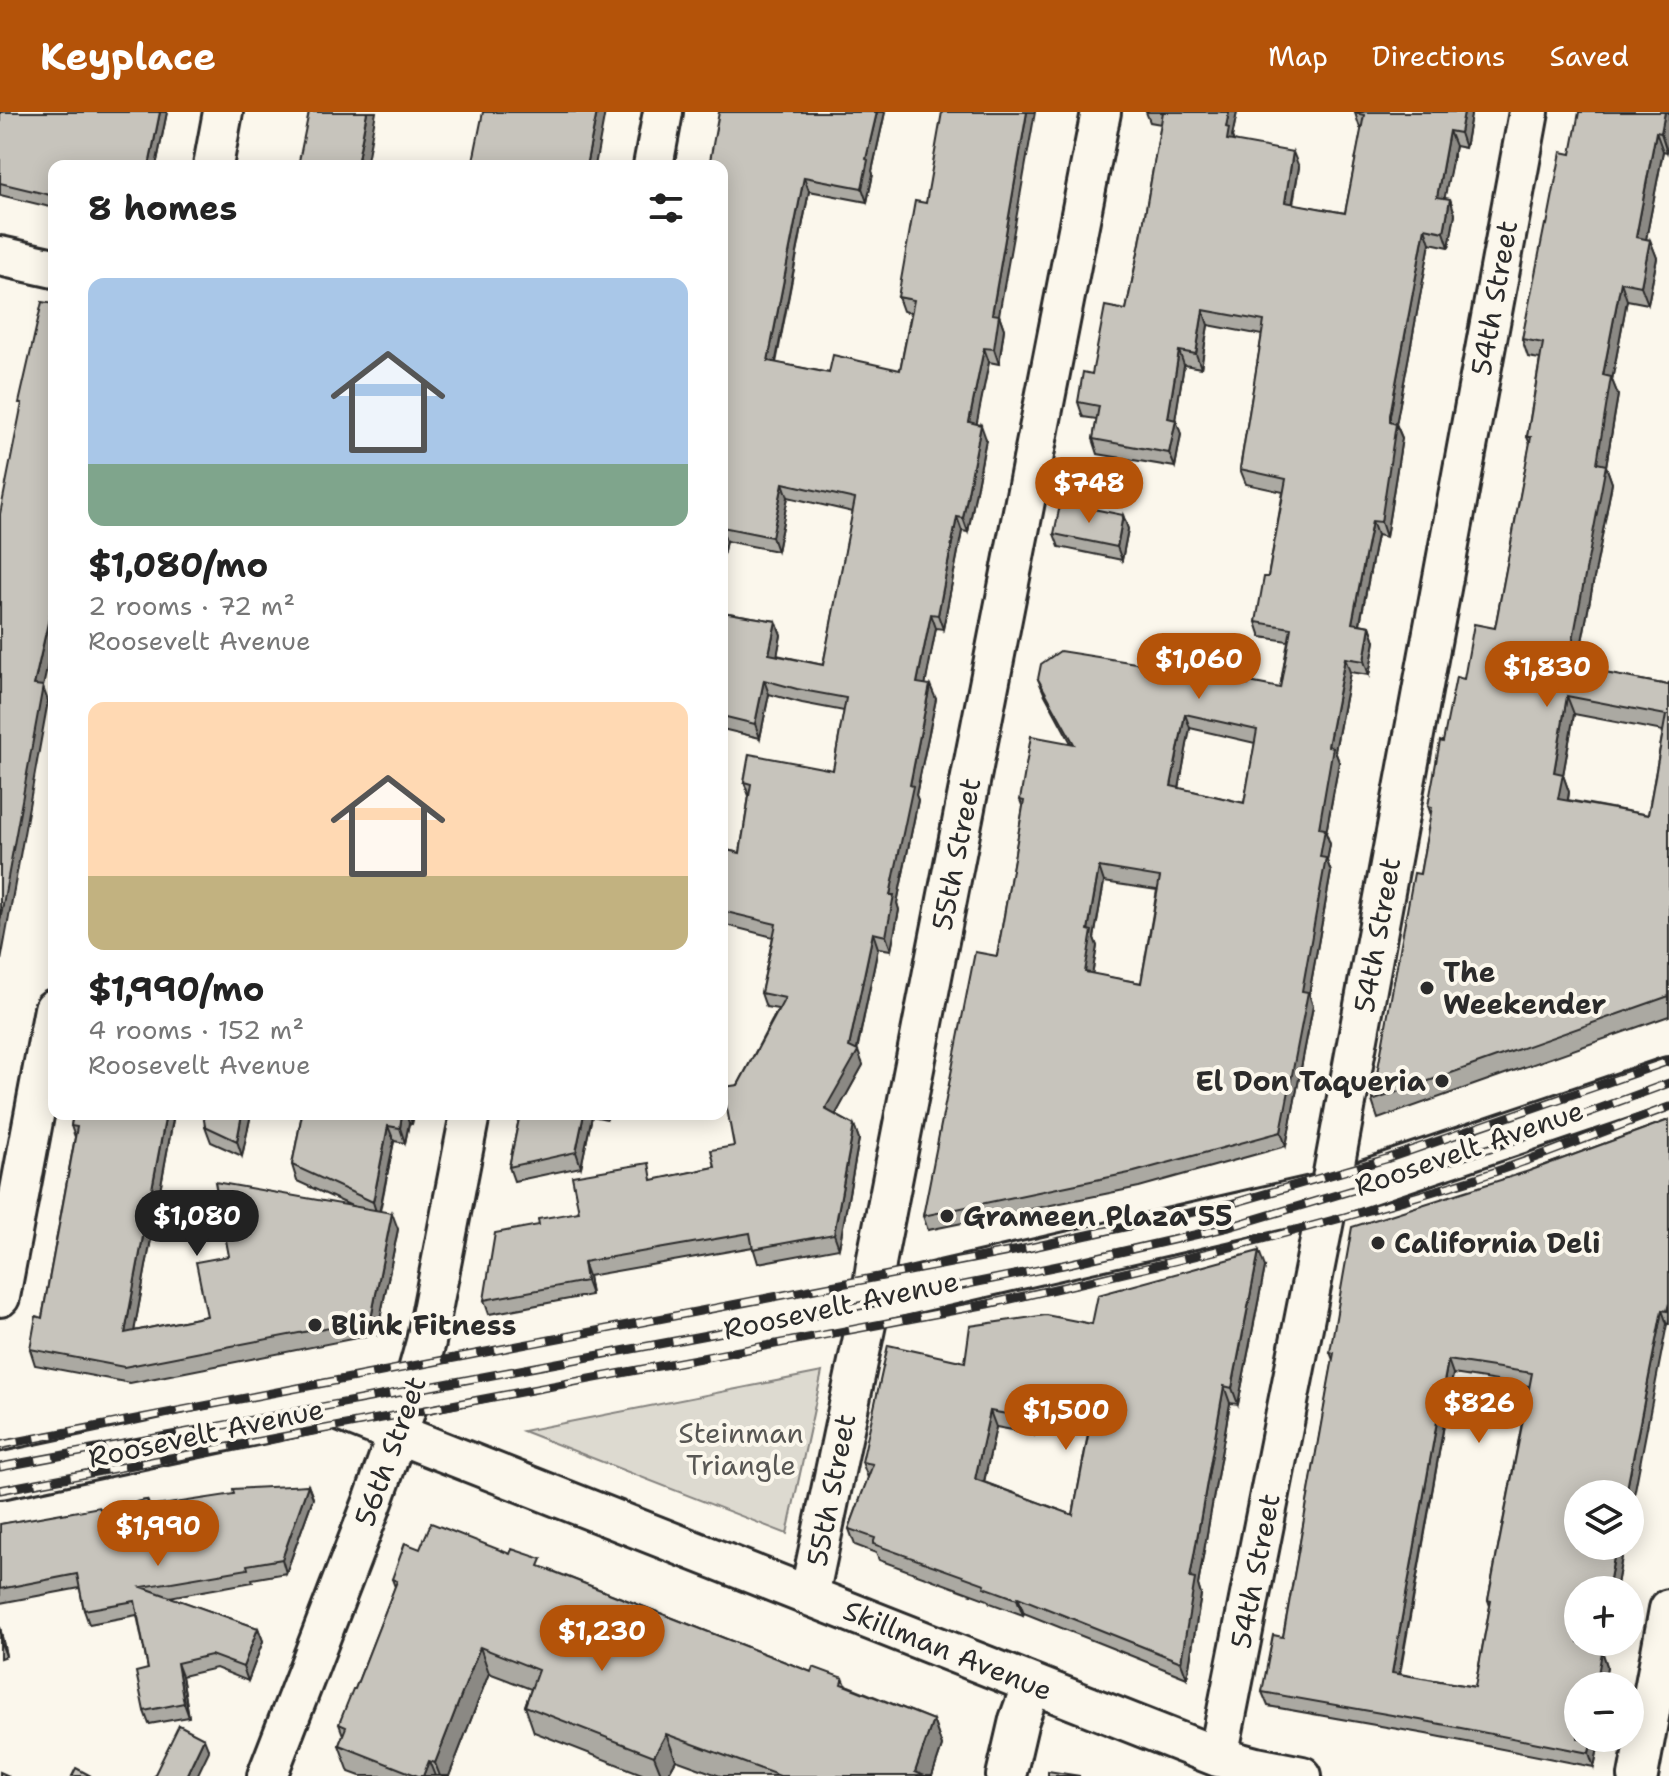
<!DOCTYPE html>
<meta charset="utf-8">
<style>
body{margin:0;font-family:"Shantell Sans",sans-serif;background:#f2f2f2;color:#222;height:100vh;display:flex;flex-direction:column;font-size:30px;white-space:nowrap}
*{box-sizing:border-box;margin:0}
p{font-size:26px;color:#767676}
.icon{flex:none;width:44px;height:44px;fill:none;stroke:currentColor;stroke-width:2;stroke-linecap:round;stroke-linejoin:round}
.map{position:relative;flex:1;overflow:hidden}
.sheet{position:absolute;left:48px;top:48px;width:680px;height:960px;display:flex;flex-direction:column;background:#fff;border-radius:16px;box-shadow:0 4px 20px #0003}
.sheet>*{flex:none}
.tools{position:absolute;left:1564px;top:1368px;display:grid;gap:16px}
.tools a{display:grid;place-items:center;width:80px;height:80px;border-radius:50%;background:#fff;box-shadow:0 4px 20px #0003;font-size:40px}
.price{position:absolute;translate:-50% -68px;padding:0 18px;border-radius:28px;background:#b45309;color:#fff;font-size:26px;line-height:52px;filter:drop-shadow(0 2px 4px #0008)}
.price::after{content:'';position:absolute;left:50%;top:48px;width:24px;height:18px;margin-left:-12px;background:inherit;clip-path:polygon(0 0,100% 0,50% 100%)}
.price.current{background:#222;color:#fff}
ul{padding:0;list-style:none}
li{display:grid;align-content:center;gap:16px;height:424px;padding:0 40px}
li span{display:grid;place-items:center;height:248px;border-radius:16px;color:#555}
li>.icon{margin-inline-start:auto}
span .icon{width:144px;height:144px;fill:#fffc;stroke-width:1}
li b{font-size:34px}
h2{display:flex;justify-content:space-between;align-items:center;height:96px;padding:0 40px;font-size:34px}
header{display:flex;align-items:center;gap:48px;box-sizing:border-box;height:112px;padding:0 40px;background:#b45309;color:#fff}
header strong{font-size:38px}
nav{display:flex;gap:44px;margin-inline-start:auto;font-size:28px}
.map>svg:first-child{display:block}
</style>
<header>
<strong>Keyplace</strong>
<nav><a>Map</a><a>Directions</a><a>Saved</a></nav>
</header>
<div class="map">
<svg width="1669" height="1664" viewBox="0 0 1669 1664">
<rect width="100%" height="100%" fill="#fbf7ec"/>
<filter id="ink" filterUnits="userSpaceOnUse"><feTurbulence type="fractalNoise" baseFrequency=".0125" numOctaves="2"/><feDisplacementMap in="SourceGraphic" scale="16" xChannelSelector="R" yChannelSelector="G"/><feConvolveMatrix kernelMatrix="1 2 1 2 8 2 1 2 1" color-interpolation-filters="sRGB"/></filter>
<g filter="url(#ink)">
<path fill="#dddad0" stroke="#84827e" stroke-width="2" d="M822,1260L787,1422L523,1319Z"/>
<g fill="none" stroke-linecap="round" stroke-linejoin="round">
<defs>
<path id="street" d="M213,54L223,0
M653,54L663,0
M0,144L54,156
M0,1185L54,897
M329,1295L1218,1645L1256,1655L1302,1664
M809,1484L871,1188L877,1146L1101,0
M1218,1645L1329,1083L1529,0
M267,1664L374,1387L412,1280L426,1230L470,1002
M1006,1664L1019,1608L1032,1572
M1638,1664L1669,1497"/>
<path id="secondary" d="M0,1364L368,1286L412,1280L871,1188L1329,1083L1669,968"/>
</defs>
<use href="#street" stroke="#2b2b2b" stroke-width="44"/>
<use href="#secondary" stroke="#2b2b2b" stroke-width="50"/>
<use href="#street" stroke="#fbf7ec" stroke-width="38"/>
<use href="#secondary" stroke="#fbf7ec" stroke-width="44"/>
<defs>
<path id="rail" d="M0,1333L1019,1138L1230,1092L1386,1047L1669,949
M0,1355L814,1203L1063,1153L1229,1115L1417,1059L1506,1031L1669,971
M0,1378L988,1192C1150,1156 1311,1118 1470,1068C1537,1047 1603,1019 1669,995"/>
</defs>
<use href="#rail" stroke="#2b2b2b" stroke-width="9"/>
<use href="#rail" stroke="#fbf7ec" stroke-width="6" stroke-dasharray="18" stroke-linecap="butt"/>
</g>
<path fill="#aba9a2" stroke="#2b2b2b" stroke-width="2" fill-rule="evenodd" d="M0,0H167L156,54H54V96L0,83Z
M719,0H885L872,59L873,62L867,90L809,79L776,251L829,261L900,258L911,201L903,199L898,185L999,203L1004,217L999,252L989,250L976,312L986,327L968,420L962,419L943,517L936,516L925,572L936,587L916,683L918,688L897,791L899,798L891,838L878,836L857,939L863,953L835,1003L854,1013L859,1027L839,1136L758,1151L753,1135L588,1164L591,1183L489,1202L484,1188L539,1113L579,1100L655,1068L715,1055L734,1034L738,973L778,897L766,895L761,881L773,825L722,812V737L740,741L749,684L744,670L833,658L844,599L802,591L769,582L760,626L722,617V500L776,509L781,523L777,543L823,553L853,400L788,385L777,439L726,429L722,448V54Z
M1146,0H1237L1232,25L1234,29L1299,55L1293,92L1345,101L1362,16H1360L1355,1L1471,3L1465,36L1455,34L1444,86L1450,87L1455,102L1449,135L1430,131L1396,312L1402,326L1386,425L1377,423L1360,512L1370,514L1375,529L1369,563L1350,560L1335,639L1339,650L1326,721L1330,732L1327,749L1331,760L1309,882L1313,894L1286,1034L1139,1075L928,1118L923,1104L997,844L1023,696L1020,688L1071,631L1044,581L1038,567L1248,573L1280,576L1288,529L1261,525L1256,510L1268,465L1283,380L1246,372L1240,357L1262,223L1208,213L1201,256L1184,253L1175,307L1181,322L1175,355L1098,342L1093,327L1097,307L1083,305L1078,290L1126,198L1140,131L1161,12L1150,10ZM1190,616L1255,631L1244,691L1179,676ZM1104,770L1157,778L1141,871L1092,862L1097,834L1094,826Z
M1669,0V31L1667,40L1663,39L1646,127L1650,128L1657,146L1648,192L1627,188L1612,268L1618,283L1606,354L1612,371L1577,556L1668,573L1669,570V904L1378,1007L1372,989L1420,762L1431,703L1428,694L1443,630L1464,567L1495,516L1530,332L1527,325L1540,247L1528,245L1522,227L1547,113L1571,42ZM1574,602L1663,619L1648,703L1568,688L1569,680L1563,663Z
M1123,403L1128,417L1122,448L1059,435L1054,422Z
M73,1002H174L134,1219L207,1204L229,1144L354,1095L297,1069L292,1053L302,1002H414L412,1012L409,1011L405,1031L394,1029L380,1099L398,1117L377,1222L130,1271L35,1253L30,1237L42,1206L75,1025L71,1014Z
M251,1002L242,1044L211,1030L205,1014Z
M520,1002H608L607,1007L592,1004L581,1055L514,1069L509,1055Z
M1669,1008V1212H1667L1578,1434H1624L1616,1478H1578V1530H1605L1603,1542L1607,1554L1604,1574H1578L1600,1626L1594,1655L1426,1622L1268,1594L1262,1580L1283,1525L1333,1248L1330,1240L1529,1059ZM1453,1262L1529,1274L1488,1488L1490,1494L1475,1575L1400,1562Z
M1265,1155L1238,1292L1230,1291L1198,1473L1201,1483L1187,1566L1024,1501L1023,1503L990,1491L988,1488L879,1448L876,1441L855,1433L849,1417L868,1366L862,1350L1092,1212ZM1039,1296L1091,1306L1073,1403L984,1370L996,1315L1034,1322Z
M308,1373L313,1386L286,1461L252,1467L253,1470L169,1485L258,1516L263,1529L248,1569L216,1556L182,1564L189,1605L149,1612L144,1599L148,1557L137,1503L89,1512L84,1498L80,1476L0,1491V1412L100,1397L147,1388L150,1395Z
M420,1437L545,1456L811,1560L843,1566L846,1573L933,1608L942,1634L932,1664H720L676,1648L667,1664H647L534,1620L525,1594L531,1577L489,1561L449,1664H360L349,1660L339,1633L343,1623L339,1612L355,1577L395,1475L392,1467Z
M0,1515L6,1544L0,1546Z"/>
<path fill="#8b8984" stroke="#2b2b2b" stroke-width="2" d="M160,0H167L156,54H149Z
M367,0H376L366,54L358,47Z
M597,0H605L595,54H586Z
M877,0H885L872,59L873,62L867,90L862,76L866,47Z
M1027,0H1035L999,203L1004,217L999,252L994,237L992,202Z
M1229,0H1237L1232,25L1234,31L1227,28L1226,15Z
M1464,0H1470L1471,3L1465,36L1460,21Z
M1665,0H1669V31L1667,40L1661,21Z
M1449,19L1455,34L1442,99L1437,85Z
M1656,20L1663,39L1643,143L1636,125Z
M1293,40L1299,55L1290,105L1285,90Z
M804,65L809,79L773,263L768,249Z
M1450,87L1455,102L1449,135L1444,120Z
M1425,116L1430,131L1395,318L1396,312L1402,326L1386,425L1381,410L1390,303Z
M1650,128L1657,146L1648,192L1641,174Z
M1621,170L1627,188L1612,268L1618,283L1606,354L1612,371L1574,572L1568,554L1603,263Z
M1203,198L1208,213L1201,256L1196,242Z
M984,236L989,250L974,325L969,310Z
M1179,239L1184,253L1173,321L1168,306Z
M1176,308L1181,322L1175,355L1169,341Z
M981,313L986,327L968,420L963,406Z
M783,371L788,385L777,439L772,425Z
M1123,403L1128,417L1122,448L1117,435Z
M957,405L962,419L943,517L938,503Z
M1372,409L1377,423L1357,526L1352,511Z
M722,418L726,429L722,448Z
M54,484V524L43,575L48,589L1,849L0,809L34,573Z
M931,502L936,516L923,585L917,571Z
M776,509L781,523L775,556L769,542Z
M1370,514L1375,529L1369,563L1364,549Z
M1345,546L1350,560L1335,639L1339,650L1326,721L1330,732L1327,749L1331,760L1309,882L1313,894L1286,1034L1281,1020L1320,745L1319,716L1328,634Z
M764,568L769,582L760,626L755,612Z
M930,573L936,587L916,683L918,688L897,791L899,798L891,838L886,824L890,783L910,673Z
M1567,584L1574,602L1563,663L1569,680L1565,705L1558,687L1554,660Z
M1185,602L1190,616L1177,688L1171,674Z
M1099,755L1104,770L1094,826L1097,834L1090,875L1085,860L1088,818Z
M873,821L878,836L856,942L858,939L863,953L831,1011L825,997L849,935Z
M166,1002H174L131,1236L125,1221Z
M242,1002H251L242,1044L237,1029Z
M402,1002H406L409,1011L405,1031L400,1016Z
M409,1002H414L412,1012Z
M584,1002H591L592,1004L581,1055L576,1040Z
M854,1013L859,1027L839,1136L834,1122Z
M388,1014L394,1029L378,1106L373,1090Z
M392,1101L398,1117L377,1222L371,1207Z
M1259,1139L1265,1155L1238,1292L1232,1276Z
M583,1150L588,1164L591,1183L586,1169Z
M1662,1198L1667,1212L1630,1404V1382H1626Z
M1448,1248L1453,1262L1397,1575L1392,1561Z
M1224,1274L1230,1291L1198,1473L1201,1483L1187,1566L1181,1550L1190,1466Z
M1034,1280L1039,1296L1034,1322L1028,1306Z
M990,1299L996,1315L981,1383L975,1367Z
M308,1373L313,1386L286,1461L282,1447Z
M1616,1434H1624L1616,1478H1608Z
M1018,1485L1024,1501L1023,1503L1017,1487Z
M0,1515L6,1544L1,1531Z
M258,1516L263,1529L248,1569L243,1555Z
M1598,1530H1605L1603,1542L1607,1554L1604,1574H1596V1536Z
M480,1535L489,1561L449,1664H440L435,1651Z
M177,1551L182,1564L189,1605L184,1591Z
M933,1608L942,1634L932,1664H916L915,1660Z
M666,1622L676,1648L667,1664H662L654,1644Z
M204,1626L209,1639L197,1664H186Z
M1592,1626H1600L1594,1655L1589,1641Z
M429,1649L435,1664H423Z"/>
<path fill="#c7c4bc" stroke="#2b2b2b" stroke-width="2" fill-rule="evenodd" d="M0,0H160L149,54H54V84L0,71Z
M309,0H367L358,47L380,50L379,54H298Z
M483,0H597L586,54H472Z
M719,0H877L866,47L868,48L862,76L804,65L768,249L829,261L833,243L900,258L914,188L898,185L915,89L926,91L942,0H1027L992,202L999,203L994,237L984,236L969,310L981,313L963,406L957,405L938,503L931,502L917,571L930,573L910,673L913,674L890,783H894L886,824L873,821L849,935L858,939L825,997L854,1013L834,1122L753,1137L750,1121L583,1150L586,1169L484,1188L495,1121L539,1113L538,1107L579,1100L572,1064L649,1051L652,1068L715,1055L711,1038L734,1034L723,975L738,973L785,886L761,881L776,812L722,799V737L740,741L751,672L744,670L749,642L833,658L846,586L797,577L764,568L755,612L722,604V500L776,509L769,542L823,553L855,387L783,371L772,425L722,415V54H709Z
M1163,0H1229L1226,15L1229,16L1227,28L1293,40L1285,90L1345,101L1364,3L1355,1V0H1464L1460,21L1449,19L1437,85L1450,87L1444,120L1425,116L1390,303V310L1396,312L1381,410L1372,409L1352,511L1370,514L1364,549L1345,546L1328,634L1333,635L1319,716L1325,717L1320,745L1326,746L1302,879L1308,880L1281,1020L1134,1060L923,1104L975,840L997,844L1024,689L1020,688L1031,624L1074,632L1038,567L1041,552L1060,539L1199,561L1248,573L1249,570L1280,576L1291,516L1256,510L1264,465H1268L1286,367L1240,357L1264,209L1203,198L1196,242L1179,239L1168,306L1176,308L1169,341L1093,327L1099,294L1078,290L1083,260L1092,262L1105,194L1126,198L1140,131ZM1185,602L1257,618L1244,691L1171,674ZM1099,755L1160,765L1141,871L1085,860L1092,819L1088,818Z
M1579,0H1665L1661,21L1656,20L1636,125L1650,128L1641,174L1621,170L1603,263L1611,265L1597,351L1606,353L1568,554L1668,573L1669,570V884L1372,989L1414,761L1420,762L1432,695L1428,694L1440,629L1443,630L1456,565L1464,567L1474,512L1495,516L1531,325H1527L1543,231L1522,227L1545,112L1547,113L1561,40L1571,42ZM1567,584L1666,603L1648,703L1558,687L1563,662L1554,660Z
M42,190L54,192V484L34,573L43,574L0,809V402L22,291H19Z
M1069,392L1123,403L1117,435L1054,422L1060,393L1068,395Z
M73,1002H166L125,1221L207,1204L196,1150L229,1144L215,1070L392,1101L371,1207L124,1255L30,1237L36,1204L42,1206L77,1015L71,1014Z
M203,1002H242L237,1029L205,1014Z
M302,1002H402L400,1016L388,1014L373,1090L292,1053Z
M520,1002H584L576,1040L509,1055Z
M1669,1008V1191L1667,1199L1662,1198L1626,1382H1578V1434H1616L1608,1478H1578V1530H1598L1596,1536L1602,1540L1596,1574H1578V1626H1592L1589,1641L1420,1608L1262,1580L1273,1523L1283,1525L1328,1273L1334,1241L1330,1240L1352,1115L1529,1059ZM1448,1248L1532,1261L1488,1488L1491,1489L1475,1575L1392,1561Z
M1259,1139L1232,1276L1224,1274L1190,1466L1195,1467L1181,1550L1018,1485L1017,1487L984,1475L985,1472L873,1432L875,1426L849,1417L873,1352L862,1350L888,1233L965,1250L970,1214L1046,1203L1092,1212L1098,1183ZM1034,1280L1094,1292L1073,1403L975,1367L990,1299L1028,1306Z
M308,1373L282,1447L247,1453L248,1457L142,1475L258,1516L243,1555L211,1543L177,1551L184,1591L144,1599L136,1560L148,1557L135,1489L84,1498L77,1462L0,1477V1412L62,1401V1402L99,1395L100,1397L147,1388L149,1395L234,1382L233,1377Z
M431,1411L510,1442L512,1437L542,1447L539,1454L811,1560L813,1555L843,1566L841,1572L933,1608L915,1660L925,1664H780L666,1622L654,1644L525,1594L538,1558L480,1535L435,1651L429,1649L423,1664H418L339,1633L346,1615L339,1612L353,1577H355L397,1469L392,1467L405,1431L420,1437Z
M179,1613L204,1626L186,1664H154Z
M76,1656L91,1664H72Z
M1048,1659L1080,1664H1048Z
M0,1660L9,1664H0Z"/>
</g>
<g fill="#2b2b2b" stroke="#fbf7ec" stroke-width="3">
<circle cx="1427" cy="876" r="8"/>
<circle cx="1442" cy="969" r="8"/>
<circle cx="947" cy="1104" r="8"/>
<circle cx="1378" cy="1131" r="8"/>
<circle cx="315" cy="1213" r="8"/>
</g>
<g text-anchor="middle" stroke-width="8" stroke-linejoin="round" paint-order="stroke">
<g font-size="28" fill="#2b2b2b" stroke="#fbf7ec">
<text transform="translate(1494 186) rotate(-80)" y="10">54th Street</text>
<text transform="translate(956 742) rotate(-79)" y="10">55th Street</text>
<text transform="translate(1377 823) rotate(-80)" y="10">54th Street</text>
<text transform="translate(1469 1036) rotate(-19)" y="10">Roosevelt Avenue</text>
<text transform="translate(841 1193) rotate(-12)" y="10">Roosevelt Avenue</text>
<text transform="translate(206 1321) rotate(-12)" y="10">Roosevelt Avenue</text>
<text transform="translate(390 1339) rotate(-70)" y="10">56th Street</text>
<text transform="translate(831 1378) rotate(-79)" y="10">55th Street</text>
<text transform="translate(1255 1459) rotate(-79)" y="10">54th Street</text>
<text transform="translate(948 1538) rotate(22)" y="10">Skillman Avenue</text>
</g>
<g font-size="28" font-weight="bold" fill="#2b2b2b" stroke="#fbf7ec" text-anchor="start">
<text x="1443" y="870">The<tspan x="1443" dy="32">Weekender</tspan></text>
<text x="1426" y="979" text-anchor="end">El Don Taqueria</text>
<text x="963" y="1114">Grameen Plaza 55</text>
<text x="1394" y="1141">California Deli</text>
<text x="331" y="1223">Blink Fitness</text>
</g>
<g font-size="28" fill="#585754" stroke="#fbf7ec">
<text x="741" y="1331">Steinman<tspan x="741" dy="32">Triangle</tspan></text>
</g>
</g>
</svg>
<div class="tools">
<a><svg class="icon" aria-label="layers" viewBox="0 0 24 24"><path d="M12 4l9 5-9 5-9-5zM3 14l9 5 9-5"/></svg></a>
<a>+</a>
<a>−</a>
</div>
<b class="price" style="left:1089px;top:413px">$748</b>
<b class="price" style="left:1199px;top:589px">$1,060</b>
<b class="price" style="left:1547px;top:597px">$1,830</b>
<b class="price current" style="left:197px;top:1146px">$1,080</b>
<b class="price" style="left:1479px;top:1333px">$826</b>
<b class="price" style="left:1066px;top:1340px">$1,500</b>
<b class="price" style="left:158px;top:1456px">$1,990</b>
<b class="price" style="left:602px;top:1561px">$1,230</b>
<section class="sheet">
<h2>8 homes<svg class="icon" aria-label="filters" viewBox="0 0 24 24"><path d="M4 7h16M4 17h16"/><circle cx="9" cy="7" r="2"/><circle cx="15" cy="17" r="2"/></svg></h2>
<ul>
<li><span style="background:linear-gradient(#a9c7e8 75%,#7fa58c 0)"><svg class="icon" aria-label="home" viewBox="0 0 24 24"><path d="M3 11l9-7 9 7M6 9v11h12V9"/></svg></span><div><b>$1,080/mo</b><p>2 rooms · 72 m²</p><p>Roosevelt Avenue</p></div></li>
<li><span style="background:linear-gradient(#ffd9b3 70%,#c2b280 0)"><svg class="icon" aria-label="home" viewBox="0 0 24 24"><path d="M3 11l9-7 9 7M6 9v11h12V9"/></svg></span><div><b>$1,990/mo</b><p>4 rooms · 152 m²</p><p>Roosevelt Avenue</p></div></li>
</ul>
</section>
</div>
